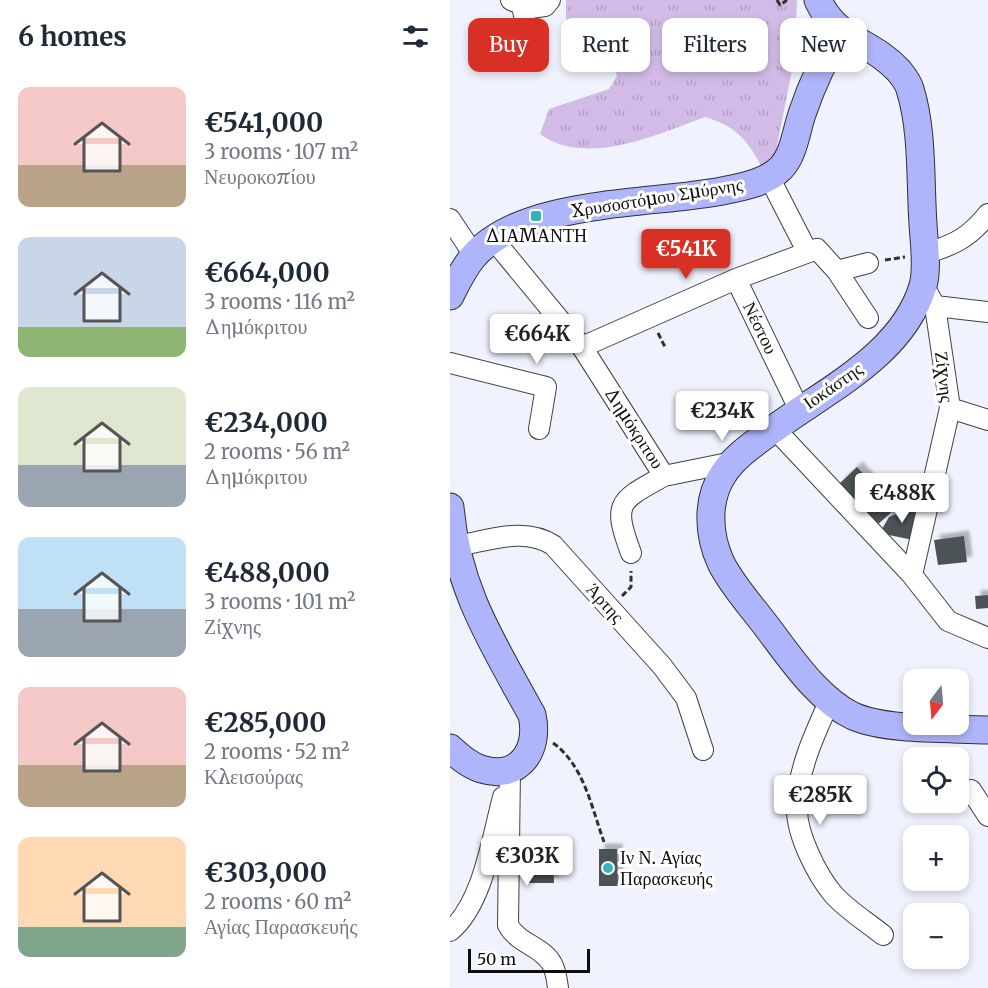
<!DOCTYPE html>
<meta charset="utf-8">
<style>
body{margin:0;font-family:Merriweather,serif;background:#f6f6f7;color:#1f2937;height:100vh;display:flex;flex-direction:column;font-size:22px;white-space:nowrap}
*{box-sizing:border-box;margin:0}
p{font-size:20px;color:#747a83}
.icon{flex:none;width:33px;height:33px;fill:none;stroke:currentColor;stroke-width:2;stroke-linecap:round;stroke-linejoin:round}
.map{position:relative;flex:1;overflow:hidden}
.panel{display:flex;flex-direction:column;background:#fff;width:450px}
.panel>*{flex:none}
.hud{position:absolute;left:18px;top:18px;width:429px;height:54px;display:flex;gap:12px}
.needle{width:39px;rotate:196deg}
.controls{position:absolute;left:453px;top:669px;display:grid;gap:12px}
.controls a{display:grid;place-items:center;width:66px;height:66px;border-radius:12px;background:#fff;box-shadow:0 3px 9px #0003;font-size:30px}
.scale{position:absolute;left:18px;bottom:15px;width:122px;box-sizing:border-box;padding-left:6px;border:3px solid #0e0e0e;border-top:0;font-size:16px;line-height:21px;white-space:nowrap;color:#0e0e0e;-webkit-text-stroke:4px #fff;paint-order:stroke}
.price{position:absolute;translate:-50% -51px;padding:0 14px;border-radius:6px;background:#fff;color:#222;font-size:20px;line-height:39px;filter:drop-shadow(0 2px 3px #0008)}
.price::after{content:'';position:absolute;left:50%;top:36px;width:18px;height:14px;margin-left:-9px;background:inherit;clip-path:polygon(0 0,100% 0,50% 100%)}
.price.on{background:#d93025;color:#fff}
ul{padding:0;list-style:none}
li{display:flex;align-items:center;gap:18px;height:150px;padding:0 18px}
li span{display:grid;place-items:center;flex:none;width:168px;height:120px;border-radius:12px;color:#555}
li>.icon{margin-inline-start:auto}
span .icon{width:72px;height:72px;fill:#fffc;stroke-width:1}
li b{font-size:26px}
h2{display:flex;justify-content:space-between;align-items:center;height:72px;padding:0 18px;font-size:26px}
.pill{padding:0 21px;border-radius:12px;background:#fff;box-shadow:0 3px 9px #0003;font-size:21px;line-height:54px}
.pill.on{background:#d93025;color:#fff}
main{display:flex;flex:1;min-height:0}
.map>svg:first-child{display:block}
</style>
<main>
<section class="panel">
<h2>6 homes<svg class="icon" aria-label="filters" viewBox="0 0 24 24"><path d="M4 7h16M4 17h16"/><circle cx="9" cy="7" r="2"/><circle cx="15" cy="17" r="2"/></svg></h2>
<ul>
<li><span style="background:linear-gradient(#f6c9c9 65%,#b9a48a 0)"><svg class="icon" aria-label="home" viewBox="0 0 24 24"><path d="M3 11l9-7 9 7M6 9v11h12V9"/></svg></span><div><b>€541,000</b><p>3 rooms · 107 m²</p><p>Νευροκοπίου</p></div></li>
<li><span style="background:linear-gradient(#c9d6e8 75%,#8fb573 0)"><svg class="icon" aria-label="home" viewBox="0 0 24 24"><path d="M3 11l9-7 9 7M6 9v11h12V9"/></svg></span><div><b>€664,000</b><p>3 rooms · 116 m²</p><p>Δημόκριτου</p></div></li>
<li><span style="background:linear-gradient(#dfe7d0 65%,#9aa5b1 0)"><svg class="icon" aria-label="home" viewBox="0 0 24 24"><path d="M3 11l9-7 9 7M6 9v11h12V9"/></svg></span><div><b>€234,000</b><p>2 rooms · 56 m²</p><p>Δημόκριτου</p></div></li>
<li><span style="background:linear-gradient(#bfe0f5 60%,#9aa5b1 0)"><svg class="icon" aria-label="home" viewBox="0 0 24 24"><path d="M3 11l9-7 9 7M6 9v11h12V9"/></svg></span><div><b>€488,000</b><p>3 rooms · 101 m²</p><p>Ζίχνης</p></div></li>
<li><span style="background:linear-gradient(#f6c9c9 65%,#b9a48a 0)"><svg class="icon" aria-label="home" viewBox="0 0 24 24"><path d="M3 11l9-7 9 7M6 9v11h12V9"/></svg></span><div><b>€285,000</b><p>2 rooms · 52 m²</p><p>Κλεισούρας</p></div></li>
<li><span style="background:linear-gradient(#ffd9b3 75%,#7fa58c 0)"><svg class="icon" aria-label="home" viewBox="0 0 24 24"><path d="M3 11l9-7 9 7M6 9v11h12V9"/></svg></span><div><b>€303,000</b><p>2 rooms · 60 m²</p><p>Αγίας Παρασκευής</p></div></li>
</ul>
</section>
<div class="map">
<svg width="538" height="988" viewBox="0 0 538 988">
<defs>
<pattern id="grass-tufts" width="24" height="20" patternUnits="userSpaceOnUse" patternTransform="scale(1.5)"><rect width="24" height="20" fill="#d2bce7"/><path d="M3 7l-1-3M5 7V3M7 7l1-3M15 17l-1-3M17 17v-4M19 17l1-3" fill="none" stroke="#b3a0c5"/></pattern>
<filter id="shadow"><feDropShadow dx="5.5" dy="-5.5" stdDeviation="1.5" flood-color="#0004"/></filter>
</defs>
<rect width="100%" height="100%" fill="#f0f3fe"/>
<path fill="url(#grass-tufts)" d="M116,0H347L345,55L324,161L313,170C299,141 286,126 255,117C208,134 136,168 90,134L99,109L159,89L167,76C160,44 141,35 116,19Z"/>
<path fill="#4b5256" filter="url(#shadow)" d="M407,467L446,508L426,526L388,485Z
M447,507L470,512L463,540L439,535L432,529L439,517L447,514Z
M514,536L517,562L488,565L484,540Z
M538,595V608L526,609L525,596Z
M103,849L104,883H76L74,850Z
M149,849H167L168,886H149Z"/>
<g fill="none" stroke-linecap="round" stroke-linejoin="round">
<defs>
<path id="street" d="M61,0L80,8L95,6L100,0
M72,6L78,33
M319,177L357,251
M0,219L24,255
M43,239L132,347L214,476L283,462
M474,254C504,245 519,238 538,214
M387,271L418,263
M286,279L349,409
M485,306L538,312
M132,347L286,279L367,249L387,271L418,318
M0,363L96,387L89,429
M500,408L538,420
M324,428L462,575L498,621L538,638
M6,546C38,541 74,526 103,545L212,666L236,698L253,750
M181,553C162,502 169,501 214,476
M462,575L500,408L485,306L473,285
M380,700C365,733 346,773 347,810C347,835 367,875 383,894C397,910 417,922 433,935
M60,769L58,925C68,944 92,946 102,964C106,971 107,980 108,988
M521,790L538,816
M0,931C33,904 42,838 53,797"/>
<path id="secondary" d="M368,0C386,41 422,41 449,71C453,76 458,82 460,89C473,131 470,180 473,224C474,243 478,268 473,286C452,356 374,391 321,431C305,443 285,456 274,473C256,499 258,535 271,563C283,587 304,609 320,631C342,660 369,700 403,716C437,731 500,728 538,730
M0,296C7,282 13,269 23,257C72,199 200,205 272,191C292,187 316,183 331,168C344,154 346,132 352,114C362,84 374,58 391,32
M0,507C7,590 44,645 82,715C90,750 69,781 31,769C19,765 10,757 0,748"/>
</defs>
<use href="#street" stroke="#414141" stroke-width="22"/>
<use href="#secondary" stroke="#303030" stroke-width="29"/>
<path stroke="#303030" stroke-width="3" stroke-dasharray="6 3" stroke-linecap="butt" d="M327,0L330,5L337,0
M435,260L455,257
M208,333L215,347
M172,596L181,587V571
M103,743C134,765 142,809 154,842
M494,749L500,758"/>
<use href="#street" stroke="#fff" stroke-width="20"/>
<use href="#secondary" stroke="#afb5fa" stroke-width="27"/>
</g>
<g fill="#2eb7b5" stroke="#fff" stroke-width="2">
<rect x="80" y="210" width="12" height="12" rx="3"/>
<circle cx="158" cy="868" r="6"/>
</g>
<g text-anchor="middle" stroke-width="6" stroke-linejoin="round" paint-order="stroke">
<g font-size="18" fill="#0e0e0e" stroke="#fff">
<text transform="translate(207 198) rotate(-9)" y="6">Χρυσοστόμου Σμύρνης</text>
<text transform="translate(310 328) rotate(64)" y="6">Νέστου</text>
<text transform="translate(494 377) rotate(83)" y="6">Ζίχνης</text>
<text transform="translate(383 386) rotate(-35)" y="6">Ιοκάστης</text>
<text transform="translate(184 428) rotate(57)" y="6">Δημόκριτου</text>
<text transform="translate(155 603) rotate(48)" y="6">Άρτης</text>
</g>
<g font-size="18" fill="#0e0e0e" stroke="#fff">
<text x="86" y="242">ΔΙΑΜΑΝΤΗ</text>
<text x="170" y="864" text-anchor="start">Ιν Ν. Αγίας<tspan x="170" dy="21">Παρασκευής</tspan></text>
</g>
</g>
</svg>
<div class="controls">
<a><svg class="needle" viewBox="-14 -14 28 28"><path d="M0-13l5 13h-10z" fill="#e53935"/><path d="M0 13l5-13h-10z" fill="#747a83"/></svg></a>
<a><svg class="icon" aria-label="locate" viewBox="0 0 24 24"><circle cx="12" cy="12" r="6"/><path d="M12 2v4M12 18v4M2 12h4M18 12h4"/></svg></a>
<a>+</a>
<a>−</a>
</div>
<div class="scale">50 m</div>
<b class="price on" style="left:236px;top:280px">€541K</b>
<b class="price" style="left:87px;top:365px">€664K</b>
<b class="price" style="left:272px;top:442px">€234K</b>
<b class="price" style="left:452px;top:524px">€488K</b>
<b class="price" style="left:370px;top:826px">€285K</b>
<b class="price" style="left:77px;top:887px">€303K</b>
<div class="hud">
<a class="pill on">Buy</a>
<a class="pill">Rent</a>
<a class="pill">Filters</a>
<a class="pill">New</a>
</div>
</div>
</main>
